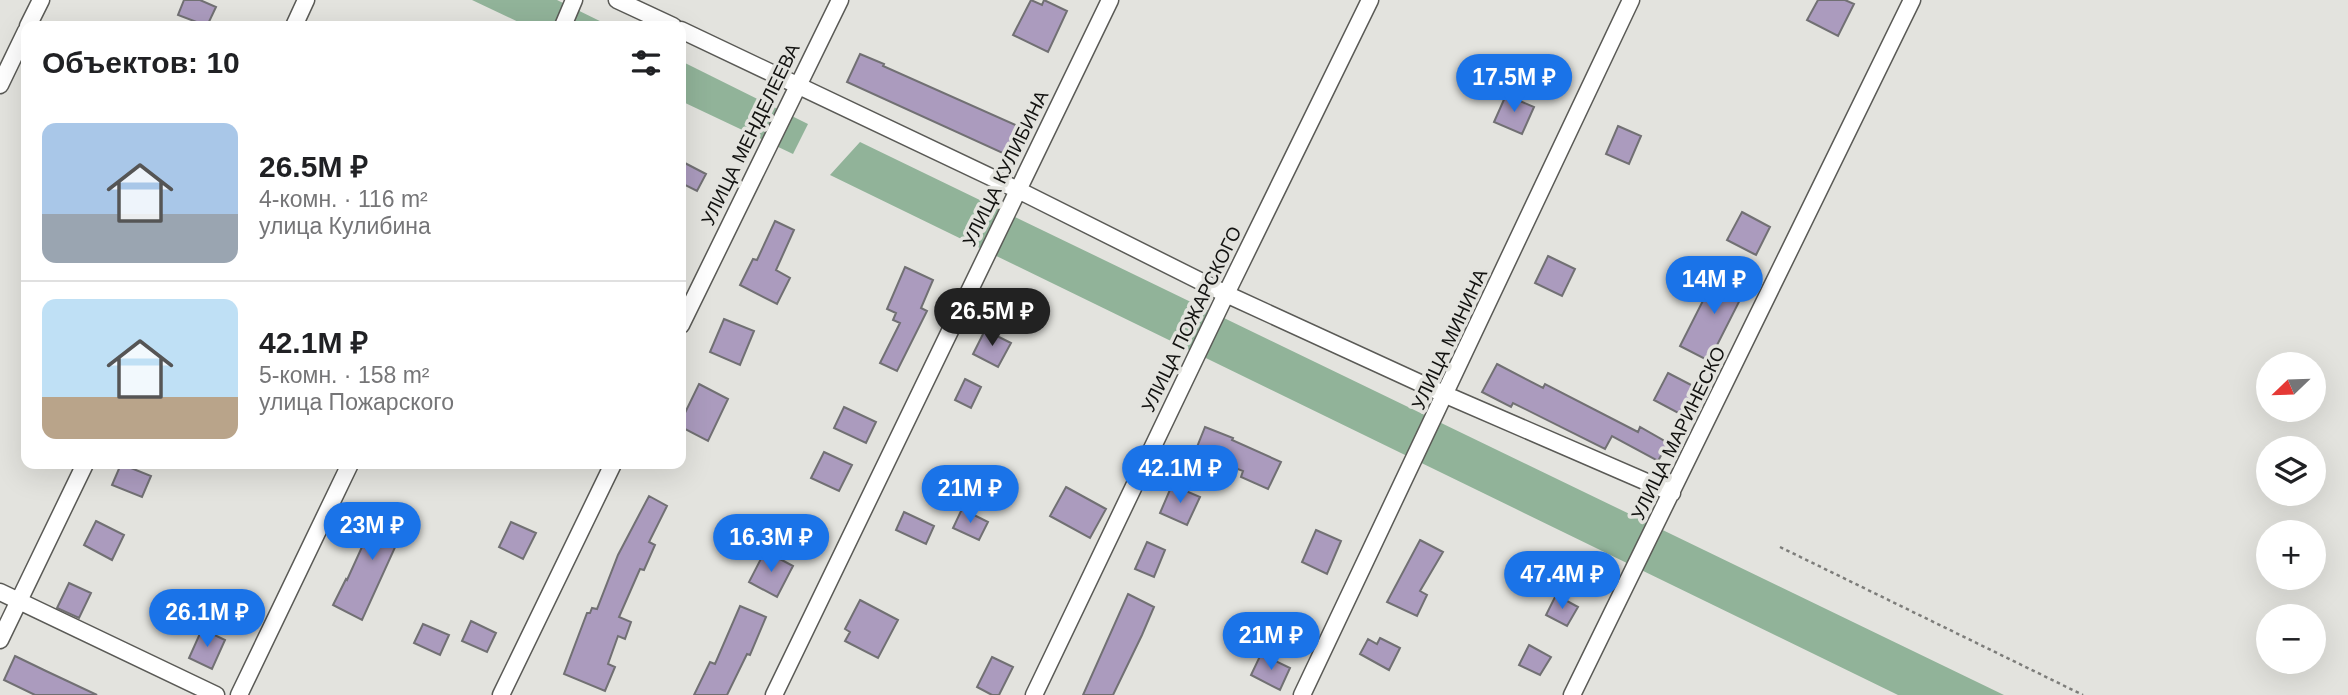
<!DOCTYPE html>
<html lang="ru">
<meta charset="utf-8">
<style>
body{margin:0;font-family:Helvetica,sans-serif;background:#f6f6f6;color:#202124;height:100vh;display:flex;flex-direction:column;font-size:26px;white-space:nowrap}
*{box-sizing:border-box;margin:0}
p{font-size:23px;color:#757577}
.icon{flex:none;width:38px;height:38px;fill:none;stroke:currentColor;stroke-width:2;stroke-linecap:round;stroke-linejoin:round}
.map{position:relative;flex:1;overflow:hidden}
.drawer{position:absolute;left:21px;top:21px;width:665px;height:448px;display:flex;flex-direction:column;background:#fff;border-radius:14px;box-shadow:0 7px 28px #0002}
.drawer>*{flex:none}
.needle{width:46px;rotate:247deg}
.buttons{position:absolute;left:2256px;top:352px;display:grid;gap:14px}
.buttons a{display:grid;place-items:center;width:70px;height:70px;border-radius:50%;background:#fff;box-shadow:0 7px 28px #0002;font-size:35px}
.price{position:absolute;translate:-50% -60px;padding:0 16px;border-radius:24px;background:#1a73e8;color:#fff;font-size:23px;line-height:46px;filter:drop-shadow(0 2px 4px #0008)}
.price::after{content:'';position:absolute;left:50%;top:42px;width:21px;height:16px;margin-left:-10px;background:inherit;clip-path:polygon(0 0,100% 0,50% 100%)}
.price.selected{background:#222;color:#fff}
ul{padding:0;list-style:none}
li{display:flex;align-items:center;gap:21px;height:175px;padding:0 21px}
li+li{border-top:2px solid #e0e0e0}
li span{display:grid;place-items:center;flex:none;width:196px;height:140px;border-radius:14px;color:#555}
li>.icon{margin-inline-start:auto}
span .icon{width:84px;height:84px;fill:#fffc;stroke-width:1}
li b{font-size:30px}
h2{display:flex;justify-content:space-between;align-items:center;height:84px;padding:0 21px;font-size:30px}
.map>svg:first-child{display:block}
</style>
<div class="map">
<svg width="2348" height="695" viewBox="0 0 2348 695">
<rect width="100%" height="100%" fill="#e3e3de"/>
<path fill="#91b399" d="M472,0H557L610,26H527Z
M681,61L808,124L793,154L681,101Z
M860,142L2004,695H1898L830,175Z"/>
<path fill="#ab9bbe" stroke="#717073" stroke-width="2" d="M184,0H200L216,7L207,26L178,15Z
M1031,0L1042,5L1044,0L1067,11L1048,52L1013,35Z
M1818,0H1845L1854,4L1838,36L1807,20Z
M860,54L884,64L883,66L1020,127L1007,155L847,82Z
M1506,95L1534,107L1522,134L1494,122Z
M1618,126L1641,136L1629,164L1606,154Z
M681,161L706,174L697,191L681,183Z
M1742,212L1770,227L1756,255L1727,240Z
M775,221L794,230L776,270L790,278L777,304L740,285L753,259L757,260Z
M1548,256L1575,269L1562,296L1535,283Z
M905,267L933,280L921,308L927,311L897,371L880,363L900,323L893,320L896,313L887,309Z
M1718,271L1747,286L1709,361L1680,346Z
M724,319L754,331L740,365L710,352Z
M985,330L1011,343L998,367L973,354Z
M1497,364L1543,388L1545,384L1638,432L1640,427L1668,443L1658,461L1612,436L1605,449L1513,403L1511,407L1482,392Z
M1668,373L1697,388L1682,415L1654,400Z
M965,379L981,387L971,408L955,400Z
M699,384L728,399L708,441L681,427V421Z
M844,407L876,422L866,443L834,428Z
M1205,427L1233,438L1232,440L1281,462L1268,489L1241,477L1243,471L1195,452Z
M824,452L852,465L839,491L811,478Z
M121,464L151,476L142,497L112,485Z
M1172,485L1200,497L1187,525L1160,513Z
M1066,487L1106,509L1090,538L1050,516Z
M649,496L667,506L649,542L655,545L644,570L640,569L619,617L631,622L625,639L618,636L608,664L615,667L605,691L564,674L587,613H590L592,608L597,609L618,555Z
M381,505L411,520L398,546L396,545L362,620L333,605L346,579L347,580Z
M962,509L988,522L979,540L953,528Z
M904,512L934,526L926,544L896,530Z
M96,521L124,535L112,560L84,545Z
M511,522L536,533L523,559L499,547Z
M1316,530L1341,541L1327,574L1302,562Z
M1420,540L1443,552L1420,591L1427,595L1417,616L1387,602Z
M1147,542L1165,550L1154,577L1135,569Z
M765,551L793,566L777,597L749,582Z
M69,583L91,593L79,618L57,608Z
M1128,594L1154,607L1142,635L1113,695H1083Z
M1556,595L1578,607L1567,626L1546,615Z
M860,600L898,620L878,658L845,641L850,632L845,629Z
M740,606L766,617L750,655L747,654L727,695H694L710,662L715,664Z
M471,621L496,633L487,652L462,641Z
M423,624L449,635L440,655L414,643Z
M202,629L225,640L212,669L189,658Z
M1380,638L1400,648L1389,670L1360,654L1368,639L1377,644Z
M1529,645L1551,657L1540,675L1519,665Z
M1261,654L1290,668L1280,690L1251,675Z
M15,656L46,671L97,695H35L4,680Z
M992,657L1013,667L999,695H992L977,687Z"/>
<g fill="none" stroke-linecap="round" stroke-linejoin="round">
<defs>
<path id="minor" d="M617,0L673,26
M28,26L41,0
M294,26L306,0
M563,26L574,0
M681,30L1018,190L1226,294L1446,395L1672,493
M0,85L26,31
M681,325L840,0
M0,592L216,695
M0,640L85,464
M239,695L350,464
M501,695L613,464
M774,695L1110,0
M1034,695L1226,294L1370,0
M1302,695L1631,0
M1572,695L1912,0"/>
</defs>
<use href="#minor" stroke="#5a5a56" stroke-width="19"/>
<path stroke="#7d7d7a" stroke-width="2.5" stroke-dasharray="3.5 3.5" stroke-linecap="butt" d="M1780,547L2083,695"/>
<use href="#minor" stroke="#fff" stroke-width="16"/>
</g>
<g text-anchor="middle" stroke-width="7" stroke-linejoin="round" paint-order="stroke">
<g font-size="19" fill="#121210" stroke="#e3e3de">
<text transform="translate(750 134) rotate(-64)" y="7">УЛИЦА МЕНДЕЛЕЕВА</text>
<text transform="translate(1005 168) rotate(-64)" y="7">УЛИЦА КУЛИБИНА</text>
<text transform="translate(1191 319) rotate(-64)" y="7">УЛИЦА ПОЖАРСКОГО</text>
<text transform="translate(1449 339) rotate(-65)" y="7">УЛИЦА МИНИНА</text>
<text transform="translate(1678 433) rotate(-64)" y="7">УЛИЦА МАРИНЕСКО</text>
</g>
</g>
</svg>
<div class="buttons">
<a><svg class="needle" viewBox="-14 -14 28 28"><path d="M0-13l5 13h-10z" fill="#e53935"/><path d="M0 13l5-13h-10z" fill="#757577"/></svg></a>
<a><svg class="icon" aria-label="layers" viewBox="0 0 24 24"><path d="M12 4l9 5-9 5-9-5zM3 14l9 5 9-5"/></svg></a>
<a>+</a>
<a>−</a>
</div>
<b class="price" style="left:1514px;top:114px">17.5M ₽</b>
<b class="price" style="left:1714px;top:316px">14M ₽</b>
<b class="price selected" style="left:992px;top:348px">26.5M ₽</b>
<b class="price" style="left:1180px;top:505px">42.1M ₽</b>
<b class="price" style="left:970px;top:525px">21M ₽</b>
<b class="price" style="left:372px;top:562px">23M ₽</b>
<b class="price" style="left:771px;top:574px">16.3M ₽</b>
<b class="price" style="left:1562px;top:611px">47.4M ₽</b>
<b class="price" style="left:207px;top:649px">26.1M ₽</b>
<b class="price" style="left:1271px;top:672px">21M ₽</b>
<section class="drawer">
<h2>Объектов: 10<svg class="icon" aria-label="filters" viewBox="0 0 24 24"><path d="M4 7h16M4 17h16"/><circle cx="9" cy="7" r="2"/><circle cx="15" cy="17" r="2"/></svg></h2>
<ul>
<li><span style="background:linear-gradient(#a9c7e8 65%,#9aa5b1 0)"><svg class="icon" aria-label="home" viewBox="0 0 24 24"><path d="M3 11l9-7 9 7M6 9v11h12V9"/></svg></span><div><b>26.5M ₽</b><p>4-комн. · 116 m²</p><p>улица Кулибина</p></div></li>
<li><span style="background:linear-gradient(#bfe0f5 70%,#b9a48a 0)"><svg class="icon" aria-label="home" viewBox="0 0 24 24"><path d="M3 11l9-7 9 7M6 9v11h12V9"/></svg></span><div><b>42.1M ₽</b><p>5-комн. · 158 m²</p><p>улица Пожарского</p></div></li>
</ul>
</section>
</div>
